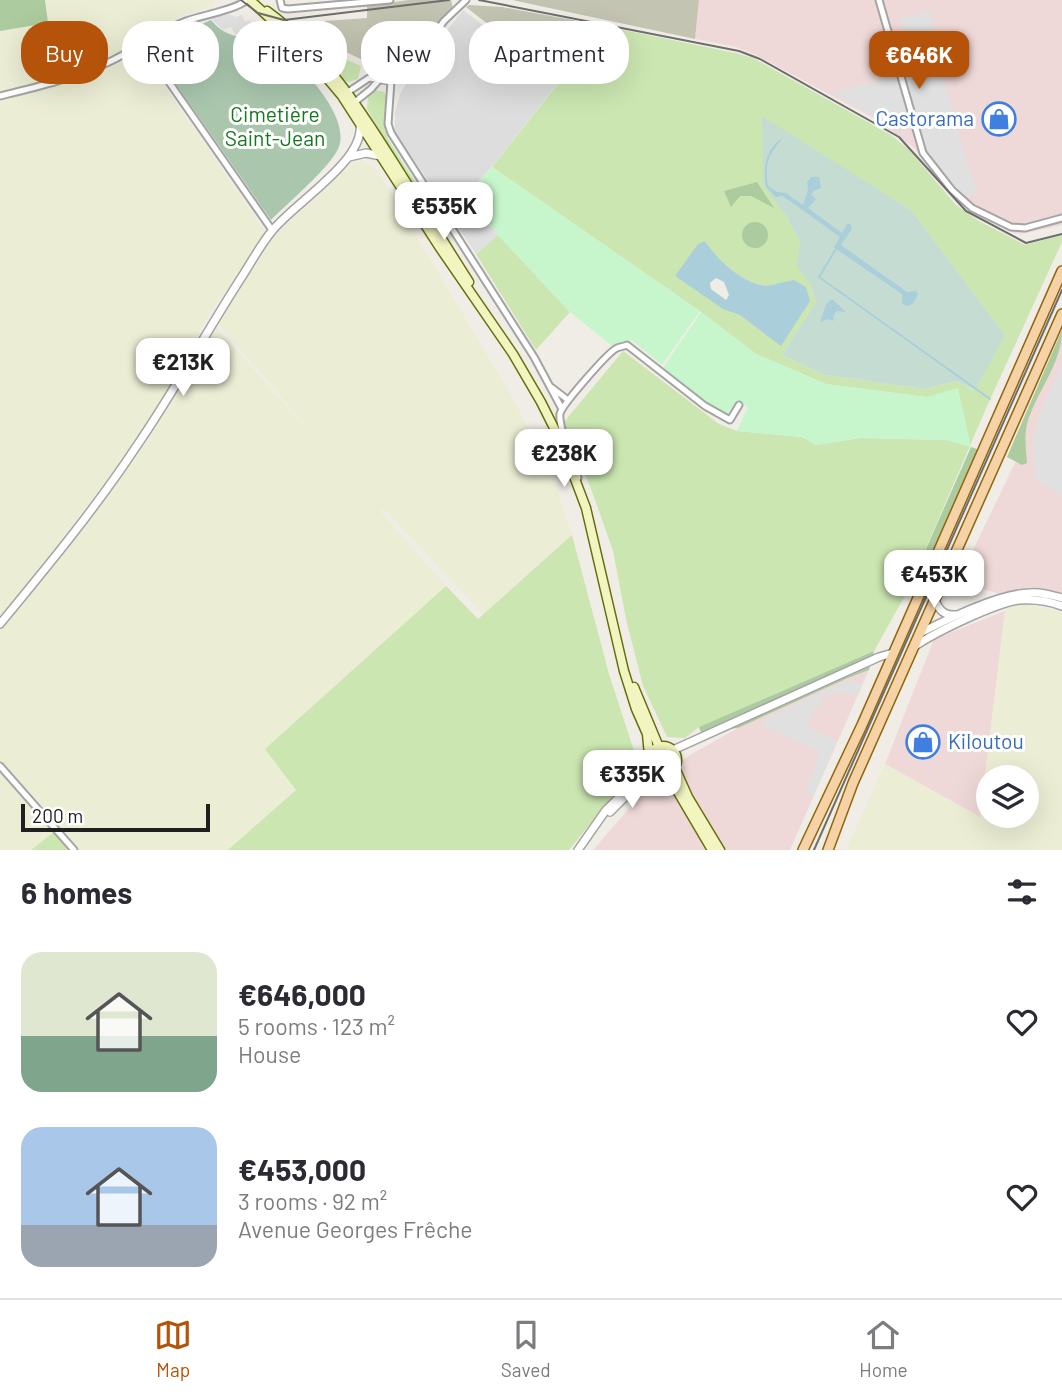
<!DOCTYPE html>
<meta charset="utf-8">
<style>
body{margin:0;font-family:Barlow,sans-serif;background:#f2f2f3;color:#2b2b33;height:100vh;display:flex;flex-direction:column;font-size:26px;white-space:nowrap}
*{box-sizing:border-box;margin:0}
p{font-size:23px;color:#7c7c81}
.icon{flex:none;width:38px;height:38px;fill:none;stroke:currentColor;stroke-width:2;stroke-linecap:round;stroke-linejoin:round}
.map{position:relative;height:850px;overflow:hidden}
.details{display:flex;flex-direction:column;background:#fff;flex:1}
.details>*{flex:none}
.guide{position:absolute;left:21px;top:21px;width:700px;height:63px;display:flex;gap:14px}
.tools{position:absolute;left:976px;top:765px;display:grid;gap:14px}
.tools a{display:grid;place-items:center;width:63px;height:63px;border-radius:50%;background:#fff;box-shadow:0 7px 28px #0002;font-size:35px}
.scale{position:absolute;left:21px;bottom:18px;width:189px;box-sizing:border-box;padding-left:7px;border:4px solid #202020;border-top:0;font-size:19px;line-height:24px;white-space:nowrap;color:#202020;-webkit-text-stroke:5px #fff;paint-order:stroke}
.price{position:absolute;translate:-50% -60px;padding:0 16px;border-radius:14px;background:#fff;color:#222;font-size:23px;line-height:46px;filter:drop-shadow(0 2px 4px #0008)}
.price::after{content:'';position:absolute;left:50%;top:42px;width:21px;height:16px;margin-left:-10px;background:inherit;clip-path:polygon(0 0,100% 0,50% 100%)}
.price.selected{background:#b45309;color:#fff}
ul{padding:0;list-style:none}
li{display:flex;align-items:center;gap:21px;height:175px;padding:0 21px}
li span{display:grid;place-items:center;flex:none;width:196px;height:140px;border-radius:21px;color:#555}
li>.icon{margin-inline-start:auto}
span .icon{width:84px;height:84px;fill:#fffc;stroke-width:1}
li b{font-size:30px}
h2{display:flex;justify-content:space-between;align-items:center;height:84px;padding:0 21px;font-size:30px}
.pill{padding:0 24px;border-radius:28px;background:#fff;box-shadow:0 7px 28px #0002;font-size:24px;line-height:63px}
.pill.selected{background:#b45309;color:#fff}
.dock{display:flex;justify-content:space-around;align-items:center;height:98px;border-top:2px solid #e1e1e2;background:#fff;font-size:19px;color:#7c7c81}
.dock a{display:grid;justify-items:center;gap:4px}
.dock .selected{color:#b45309}
.map>svg:first-child{display:block}
</style>
<div class="map">
<svg width="1062" height="850" viewBox="0 0 1062 850">
<rect width="100%" height="100%" fill="#f0ede7"/>
<path fill="#dedddd" d="M463,10L558,83L494,164L466,195L483,217L461,231L395,131V113L400,94L411,76Z"/>
<path fill="#efd9d8" d="M699,0H1062V225L1022,234L1014,233L967,209L951,194L913,147L875,119L758,56L736,47L695,39Z
M1062,333V597L1032,587L1000,594L958,581L1015,463L1013,442Z
M1005,611L980,817L885,764L934,639Z
M869,670L790,850H593L646,789L690,755L738,728L848,678Z"/>
<path fill="#c4c4b3" d="M408,0H451L453,8L408,59L381,69L340,49L332,38L324,21L367,18V6Z
M512,0H699L695,39Z
M469,5L502,7L604,26L560,80L466,7Z"/>
<path fill="#ebedd4" fill-rule="evenodd" d="M45,0H215L214,6L182,15L156,29L134,48L82,71L0,92V31L47,23Z
M132,58L145,62L160,80L266,233L208,316L143,433L0,619V99L79,77Z
M361,160L376,168L512,397L552,476L572,535L483,614L383,508L380,511L446,586L265,749L296,790L228,850H73L55,831L31,850H0V631L43,578L152,434L214,325L337,462L217,322L273,236L352,165Z
M1014,605H1033L1062,612V850H846L885,764L980,817L1005,611ZM989,777H1027V816H989Z"/>
<path fill="#cbe6b1" fill-rule="evenodd" d="M299,25L307,27L336,55L361,66L358,79L349,82L343,80L298,30Z
M604,26L735,53L753,58L891,135L909,150L956,205L977,220L1025,245L1062,235V242L988,404L907,592L874,651L699,727L685,738L667,737L643,686L626,619L613,551L593,494L564,422L623,351L719,424L737,431L802,437L816,445L860,438L946,440L970,446L926,397L826,384L756,354L701,312L492,167ZM762,117L911,210L1005,335L974,390L956,381L925,389L825,375L782,355L816,302L810,284L798,266L800,242L785,214ZM705,241C717,259 739,280 761,285C770,287 785,282 794,280L781,345L740,315L675,276Z
M375,90L384,92L386,96L385,129L388,139L431,207L427,210L367,109L368,96Z
M498,235L570,312L536,350L476,254Z
M572,535L609,674L635,754L628,777L569,850H228L296,790L265,749L446,586L478,619Z
M55,831L73,850H31Z"/>
<path fill="#accc9f" d="M0,0H45L48,23L0,31Z
M757,182L774,208L751,196H740L731,207L724,191Z
M742 235a13 13 0 1 1 26 0a13 13 0 1 1-26 0Z
M1062,330C1062,364 1036,392 1027,424C1024,437 1026,450 1027,463L1022,465L1007,457Z
M971,447L980,450L913,597L907,592Z
M874,651L869,670L848,678L738,728L725,729L703,738L699,727Z"/>
<path fill="#c5dcd2" d="M762,116L911,210L1005,335L975,390L956,381L925,389L825,375L782,355L816,302L810,284L797,266L800,242L785,214L763,185Z"/>
<path fill="#aac7ae" d="M211,20C226,39 247,40 268,34C291,57 354,114 338,149C330,167 287,204 271,220L152,50L180,34Z"/>
<path fill="#c8f6cc" d="M492,167L700,311L662,365L633,341H623L612,346L570,312L498,235L466,195Z
M701,312L756,354L826,384L926,397L958,388L971,447L946,440L860,438L816,445L802,437L737,431L748,407L738,400L726,415L705,403L663,368Z"/>
<path fill="#e0e0e0" d="M930,10L939,44L937,53L958,131L977,193L963,197L925,149L902,60L911,58L900,19Z
M226,13L236,17L242,15L245,22L250,20L251,24L256,23L259,32L245,38L234,33L231,27L223,30L211,18Z
M892,59L911,126L896,130L833,93L879,80L875,64Z
M483,217L498,235L476,254L461,231Z
M1062,364V495L1038,481L1035,477L1033,441L1039,415Z
M843,682L862,683L857,696L841,692L820,697L819,699L823,701L819,709L815,707L806,726L837,741L813,797L805,793L819,754L816,750L761,725L765,719Z"/>
<path fill="#abcfda" fill-rule="evenodd" d="M783,137C769,156 764,162 768,186L777,192L786,193L803,205L808,190L807,182L811,177H819L821,188L813,191L812,195L816,199L808,208L842,233L847,224H851L852,229L841,245L907,292L916,291L918,294C914,301 915,305 906,306L902,303V294L836,249L834,247L840,237L790,201L782,196L776,197L766,187C763,165 765,151 783,137Z
M705,241C717,259 739,280 761,285C770,287 785,281 794,280L806,287L810,301L781,346L740,315L723,309L675,276L698,244ZM716,278L724,282L729,295L726,300L711,289L710,283Z
M832,299L846,312L837,311L834,314L833,321L827,319L820,323L826,304Z"/>
<g fill="none" stroke-linecap="round" stroke-linejoin="round">
<path stroke="#abcfda" stroke-width="2" d="M836,249L819,277L990,399"/>
<defs>
<path id="minor" d="M280,0L282,8L288,9L390,0
M879,0L923,153L952,190L972,208L1011,227L1025,228L1062,218
M141,46L162,72L272,230
M391,81L388,124L391,133L534,357L562,409
M348,92L369,78L391,81L405,74L444,21L466,0
M0,96C37,87 75,78 109,62C135,50 159,31 186,21C203,15 235,10 247,0
M355,102L371,89L379,80
M551,387L568,400
M578,478C574,462 558,428 560,414C561,406 608,352 617,348C619,347 625,346 627,345L705,406L730,420L739,405
M0,766L74,850"/>
<path id="tertiary" d="M349,157L366,153L381,156
M935,600C939,610 944,616 956,615
M0,624C47,567 95,509 136,447C174,392 206,332 243,275C252,261 261,244 272,231C294,203 365,161 360,124
M920,633C948,619 998,594 1029,593C1041,592 1051,595 1062,598
M915,646C936,632 995,603 1019,600C1033,599 1049,601 1062,606
M673,750L879,657L893,653
M610,812L627,795L658,774
M578,850L606,810L640,777L649,764"/>
<path id="secondary" d="M250,0L299,45L342,96L440,248L513,354L541,402L561,442L586,508L624,671L636,709L647,734L649,755
M267,11C324,53 357,104 394,163C419,203 444,242 469,282
M634,687L659,747
M649 760a14 14 0 1 1 28 0a14 14 0 1 1-28 0Z
M675,768L688,797L720,850
M665,775L672,782L712,850"/>
<path id="primary" d="M803,850L862,725L1062,271
M828,850L853,783L1062,314"/>
</defs>
<use href="#minor" stroke="#a4a4a4" stroke-width="9"/>
<use href="#tertiary" stroke="#a4a4a4" stroke-width="10"/>
<use href="#secondary" stroke="#65700d" stroke-width="11"/>
<use href="#primary" stroke="#90650b" stroke-width="12"/>
<use href="#minor" stroke="#fff" stroke-width="5"/>
<use href="#tertiary" stroke="#fff" stroke-width="7"/>
<use href="#secondary" stroke="#f2f5c0" stroke-width="8"/>
<use href="#primary" stroke="#f5d3a7" stroke-width="9"/>
<path stroke="#6e6e6e" stroke-width="2" d="M241,0L258,13L284,20L449,0
M479,0L739,51L760,59L899,137L966,211L1026,243L1062,234
M814,850L1062,290"/>
</g>
<defs>
<symbol id="shop-ring" viewBox="-11 -11 22 22"><circle r="9.5" fill="#fff" stroke="#3f7fe0" stroke-width="1.5"/><path d="M-5-2.5h2.3a2.7 3.5 0 0 1 5.4 0H5L5.5 6h-11ZM-1.5-2.5h3a1.5 2.3 0 0 0-3 0Z" fill="#3f7fe0"/></symbol>
</defs>
<g fill-rule="evenodd">
<use href="#shop-ring" x="980" y="100" width="38" height="38"/>
<use href="#shop-ring" x="904" y="723" width="38" height="38"/>
</g>
<g text-anchor="middle" stroke-width="6" stroke-linejoin="round" paint-order="stroke">
<g font-size="21" fill="#14781d" stroke="#fff">
<text x="275" y="122">Cimetière<tspan x="275" dy="24">Saint-Jean</tspan></text>
</g>
<g font-size="21" fill="#366cbe" stroke="#fff" text-anchor="end">
<text x="974" y="126">Castorama</text>
<text x="948" y="749" text-anchor="start">Kiloutou</text>
</g>
</g>
</svg>
<div class="tools">
<a><svg class="icon" aria-label="layers" viewBox="0 0 24 24"><path d="M12 4l9 5-9 5-9-5zM3 14l9 5 9-5"/></svg></a>
</div>
<div class="scale">200 m</div>
<b class="price selected" style="left:919px;top:91px">€646K</b>
<b class="price" style="left:444px;top:242px">€535K</b>
<b class="price" style="left:183px;top:398px">€213K</b>
<b class="price" style="left:564px;top:489px">€238K</b>
<b class="price" style="left:934px;top:610px">€453K</b>
<b class="price" style="left:632px;top:810px">€335K</b>
<div class="guide">
<a class="pill selected">Buy</a>
<a class="pill">Rent</a>
<a class="pill">Filters</a>
<a class="pill">New</a>
<a class="pill">Apartment</a>
</div>
</div>
<section class="details">
<h2>6 homes<svg class="icon" aria-label="filters" viewBox="0 0 24 24"><path d="M4 7h16M4 17h16"/><circle cx="9" cy="7" r="2"/><circle cx="15" cy="17" r="2"/></svg></h2>
<ul>
<li><span style="background:linear-gradient(#dfe7d0 60%,#7fa58c 0)"><svg class="icon" aria-label="home" viewBox="0 0 24 24"><path d="M3 11l9-7 9 7M6 9v11h12V9"/></svg></span><div><b>€646,000</b><p>5 rooms · 123 m²</p><p>House</p></div><svg class="icon" aria-label="heart" viewBox="0 0 24 24"><path d="M12 20l-8-8c-3-5 5-10 8-4 3-6 11-1 8 4z"/></svg></li>
<li><span style="background:linear-gradient(#a9c7e8 70%,#9aa5b1 0)"><svg class="icon" aria-label="home" viewBox="0 0 24 24"><path d="M3 11l9-7 9 7M6 9v11h12V9"/></svg></span><div><b>€453,000</b><p>3 rooms · 92 m²</p><p>Avenue Georges Frêche</p></div><svg class="icon" aria-label="heart" viewBox="0 0 24 24"><path d="M12 20l-8-8c-3-5 5-10 8-4 3-6 11-1 8 4z"/></svg></li>
</ul>
</section>
<nav class="dock">
<a class="selected"><svg class="icon" aria-label="map" viewBox="0 0 24 24"><path d="M3 6l6-2 6 2 6-2v14l-6 2-6-2-6 2zM9 4v14M15 6v14"/></svg>Map</a>
<a><svg class="icon" aria-label="saved" viewBox="0 0 24 24"><path d="M7 4h10v16l-5-4-5 4z"/></svg>Saved</a>
<a><svg class="icon" aria-label="home" viewBox="0 0 24 24"><path d="M3 11l9-7 9 7M6 9v11h12V9"/></svg>Home</a>
</nav>
